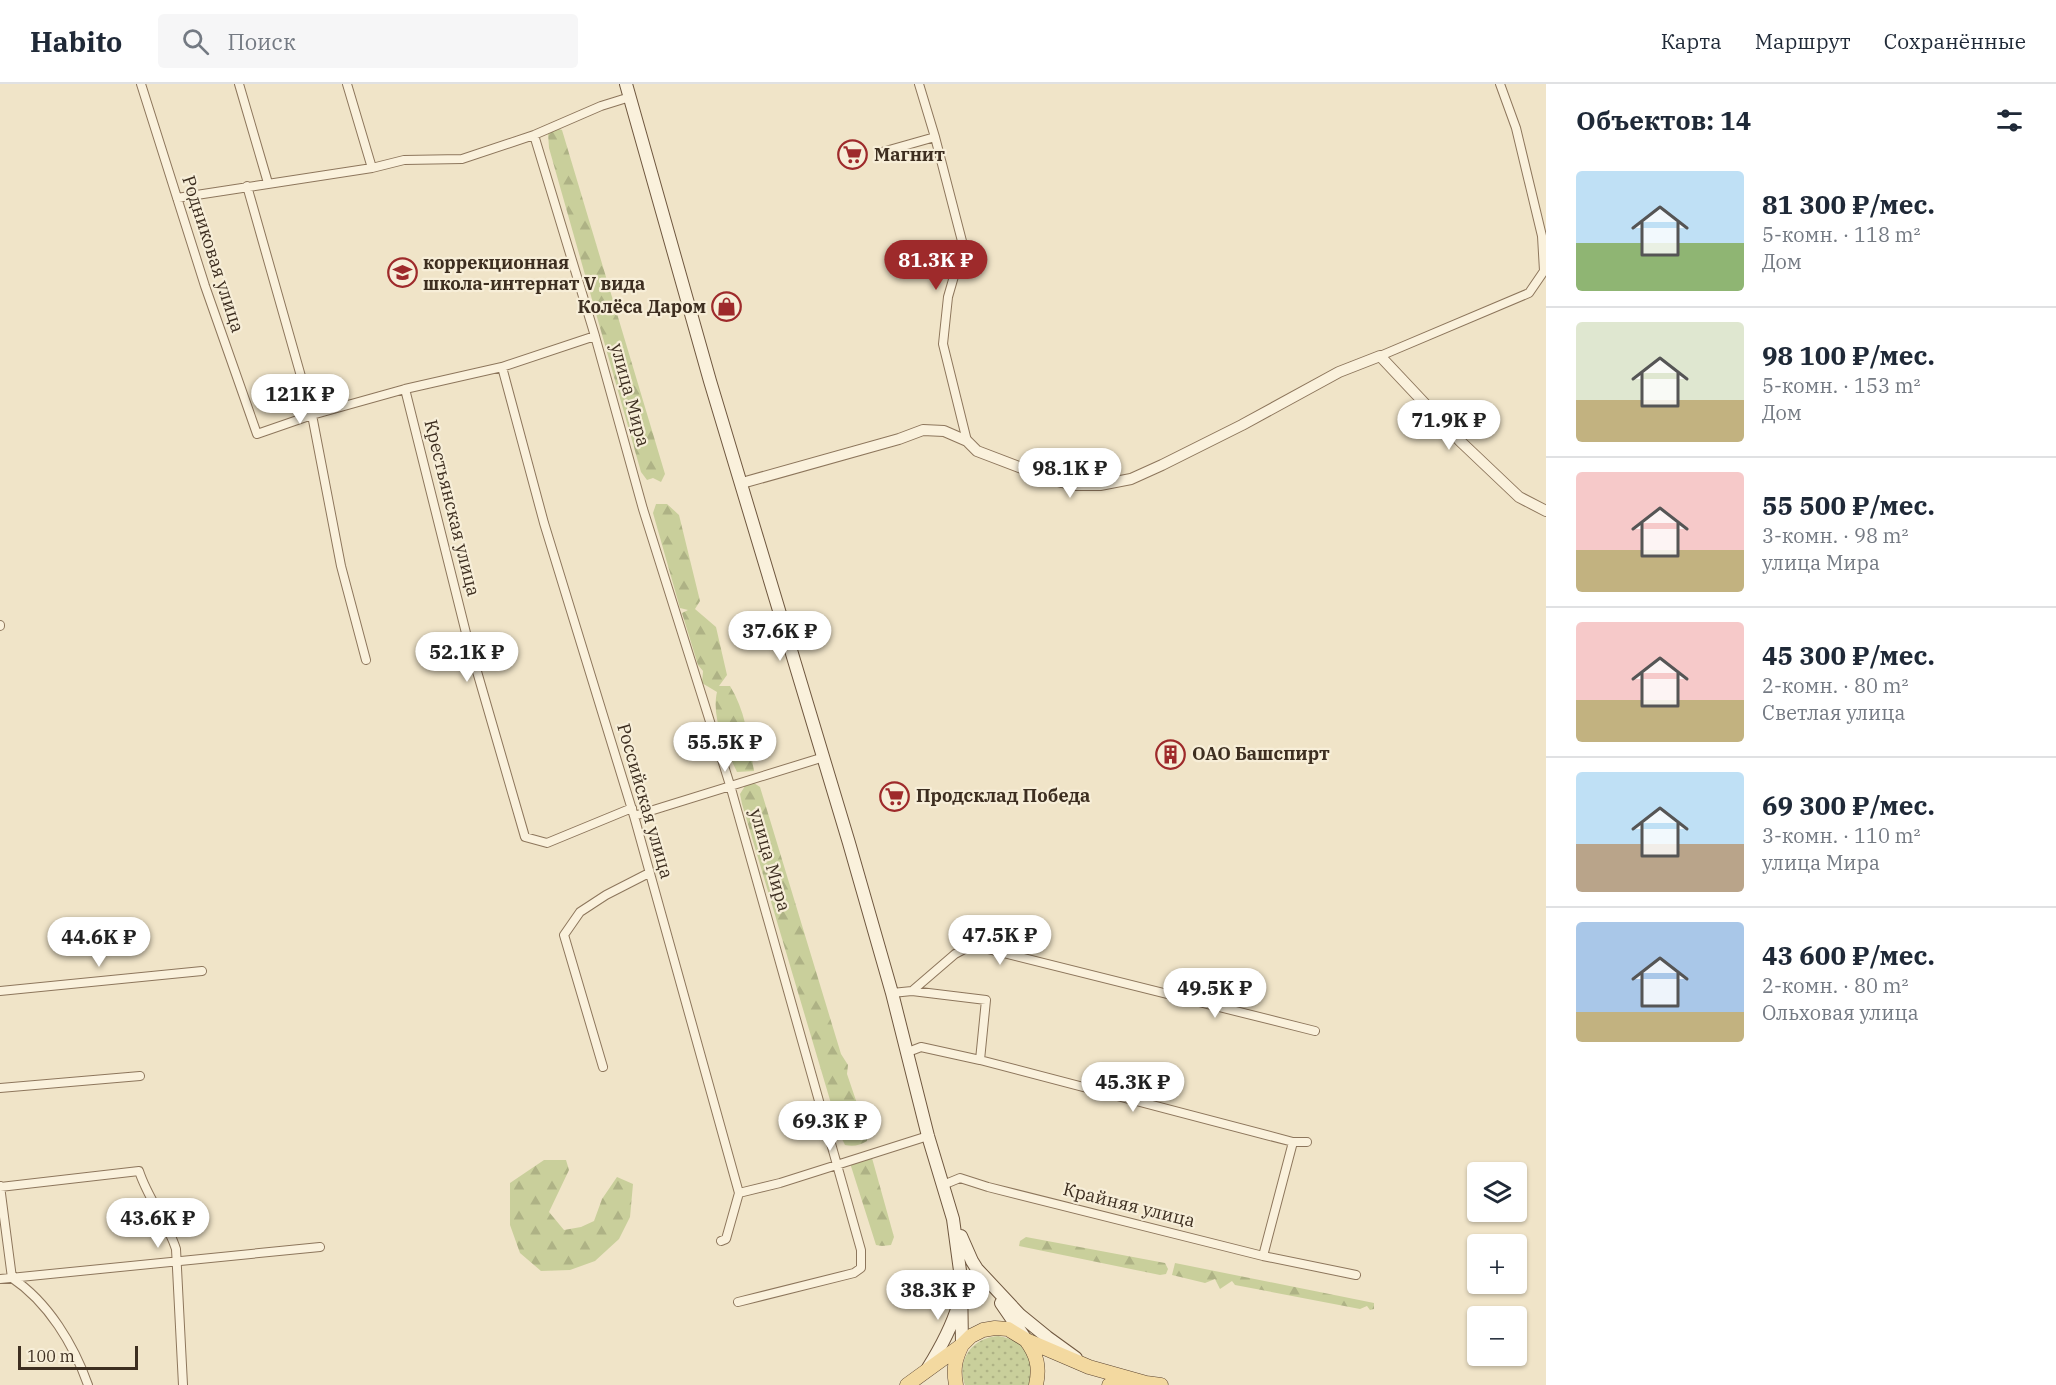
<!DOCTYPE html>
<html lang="ru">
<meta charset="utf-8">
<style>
body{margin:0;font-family:"IBM Plex Serif",serif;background:#f6f6f7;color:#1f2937;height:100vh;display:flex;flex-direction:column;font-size:22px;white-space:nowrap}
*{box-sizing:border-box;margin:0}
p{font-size:20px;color:#747a83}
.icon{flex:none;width:33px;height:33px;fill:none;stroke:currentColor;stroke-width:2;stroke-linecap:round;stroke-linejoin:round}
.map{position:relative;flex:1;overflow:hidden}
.drawer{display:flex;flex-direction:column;background:#fff;width:510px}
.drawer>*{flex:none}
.fabs{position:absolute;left:1467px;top:1078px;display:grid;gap:12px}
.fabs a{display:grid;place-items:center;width:60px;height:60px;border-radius:6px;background:#fff;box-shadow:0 2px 4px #0004;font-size:30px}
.scale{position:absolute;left:18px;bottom:15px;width:120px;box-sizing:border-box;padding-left:6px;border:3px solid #3d2e20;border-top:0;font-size:16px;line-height:21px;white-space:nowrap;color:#3d2e20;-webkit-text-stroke:4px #f7eed8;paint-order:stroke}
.price{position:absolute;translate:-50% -51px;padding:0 14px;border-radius:21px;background:#fff;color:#222;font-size:20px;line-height:39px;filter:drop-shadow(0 2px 3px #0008)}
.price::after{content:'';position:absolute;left:50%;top:36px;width:18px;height:14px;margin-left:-9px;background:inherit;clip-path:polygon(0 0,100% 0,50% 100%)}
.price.current{background:#9e2a2b;color:#fff}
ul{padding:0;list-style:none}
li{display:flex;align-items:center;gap:18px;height:150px;padding:0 30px}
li+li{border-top:2px solid #e0e1e3}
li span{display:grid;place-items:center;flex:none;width:168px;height:120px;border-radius:6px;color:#555}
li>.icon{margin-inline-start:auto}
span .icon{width:72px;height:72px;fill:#fffc;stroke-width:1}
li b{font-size:26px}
h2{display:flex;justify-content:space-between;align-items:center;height:72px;padding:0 30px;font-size:26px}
header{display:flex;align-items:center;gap:36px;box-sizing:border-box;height:84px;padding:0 30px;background:#fff;border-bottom:2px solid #e0e1e3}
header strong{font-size:28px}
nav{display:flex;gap:33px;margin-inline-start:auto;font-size:21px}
.search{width:420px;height:54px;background:#f6f6f7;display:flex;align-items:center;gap:15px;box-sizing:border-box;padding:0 21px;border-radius:6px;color:#747a83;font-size:22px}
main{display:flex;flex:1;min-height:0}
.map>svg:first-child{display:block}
</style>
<header>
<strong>Habito</strong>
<div class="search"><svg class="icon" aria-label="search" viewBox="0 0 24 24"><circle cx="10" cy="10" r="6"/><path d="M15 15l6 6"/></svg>Поиск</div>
<nav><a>Карта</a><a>Маршрут</a><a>Сохранённые</a></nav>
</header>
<main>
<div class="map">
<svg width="1546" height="1301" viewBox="0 0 1546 1301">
<defs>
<pattern id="grass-dots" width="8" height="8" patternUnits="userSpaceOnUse" patternTransform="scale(1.5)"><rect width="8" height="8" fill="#c9cf9b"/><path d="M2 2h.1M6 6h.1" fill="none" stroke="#aeb285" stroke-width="1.8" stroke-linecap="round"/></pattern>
<pattern id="forest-firs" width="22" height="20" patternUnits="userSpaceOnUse" patternTransform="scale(1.5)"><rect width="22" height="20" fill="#c9cf9b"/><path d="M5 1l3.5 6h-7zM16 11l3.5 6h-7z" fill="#aeb285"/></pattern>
</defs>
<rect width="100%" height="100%" fill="#f0e4c8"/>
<path fill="url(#grass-dots)" d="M998,1252C1012,1254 1027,1261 1031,1277C1033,1283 1031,1294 1030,1301H965C956,1276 972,1254 998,1252Z"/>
<path fill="url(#forest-firs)" d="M556,44L562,46L665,390L661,398L653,394L647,396L641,388L549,64L548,49Z
M656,420H667L679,431L700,517L695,525L716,543L727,591L719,602H730C746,628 749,658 754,687L737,688C726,665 711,634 717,608L702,599L703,587L698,581L682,529L688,526L680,524L653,429Z
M754,699L760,703L841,970L848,981L847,990L867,1049V1057C860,1061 854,1063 845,1061L841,1053L742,720L740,710L745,702Z
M872,1074L894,1153L891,1161L882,1162L876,1161L850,1079Z
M544,1076H566L569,1086L549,1128L564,1146L581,1143L594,1137L602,1115L617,1093L633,1100L630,1133L619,1155L595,1177L570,1186L541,1187L520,1169L510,1141V1099Z
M1026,1153L1165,1179L1168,1185L1166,1190L1160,1191L1019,1162L1020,1157Z
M1175,1179L1374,1219V1225L1370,1226L1367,1222L1360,1225L1235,1201L1232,1197L1220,1205L1215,1195L1205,1199L1172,1191Z"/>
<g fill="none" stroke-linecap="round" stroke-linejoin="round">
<defs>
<path id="minor" d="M141,0L205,202L257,350L312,331L405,305L502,283L595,252
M239,0L268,99
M347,0L372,84
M534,51L595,252L643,425L730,701L861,1166V1184L854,1189L738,1218
M935,53L963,161L948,213L943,260L967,357
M882,68L935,53L919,0
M247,102L312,331L341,482L366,576
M177,114L372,84L404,76L462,75L534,51L601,22L630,13
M1380,272L1529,209L1544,187L1542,152L1516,44L1500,0
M502,283L544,439L634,732L739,1109L726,1155L721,1157
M405,305L467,553L525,753L547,759L632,724
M0,541V542
M634,732L824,673
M0,907L202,887
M892,909L912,907L955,870L972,861L1315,947
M908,968L921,963L980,976L986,916L912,907
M980,976L1293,1058H1307
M603,983L564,851L580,828L606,811L649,789
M0,1004L140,992
M943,1101L960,1094L988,1103L1263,1172L1356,1191
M0,1102L12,1194C48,1218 74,1261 88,1301
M0,1103L139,1087C148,1115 167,1137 176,1165L183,1301
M739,1109L780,1099L928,1052
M1263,1172L1293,1058
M0,1195L320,1163"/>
<path id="tertiary" d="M742,399L899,355L923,346L944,347L967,357L977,367L1053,396L1075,401H1100L1131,395L1162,381L1242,341L1339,288L1380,272L1460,357L1519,413L1546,427"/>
<path id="secondary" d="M626,0L710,297L849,759L892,909L928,1052L953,1135L961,1194L962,1261
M961,1152L972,1177L982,1193
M978,1186L1020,1231L1047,1253L1076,1274
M1001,1219L1025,1254
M928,1284C941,1263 951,1245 958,1222"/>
<path id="primary" d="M1026,1256C1037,1271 1040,1283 1036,1301
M907,1301L962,1261L971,1252L983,1246L995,1244L1008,1245L1026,1256L1089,1283L1146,1299L1161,1301
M956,1301C953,1285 955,1275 962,1261
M1109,1301L1132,1300"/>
</defs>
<use href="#minor" stroke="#8d765c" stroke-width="10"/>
<use href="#tertiary" stroke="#8d765c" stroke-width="12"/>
<use href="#secondary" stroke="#6f573f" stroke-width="14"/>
<use href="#primary" stroke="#5b4430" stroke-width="15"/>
<use href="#minor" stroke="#faf1dc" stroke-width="8"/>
<use href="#tertiary" stroke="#faf1dc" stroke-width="10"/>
<use href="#secondary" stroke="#faf1dc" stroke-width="12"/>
<use href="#primary" stroke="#f3d9a0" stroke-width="14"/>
</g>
<defs>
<symbol id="supermarket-ring" viewBox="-11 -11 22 22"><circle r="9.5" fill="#f7eed8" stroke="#9e2a2b" stroke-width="1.5"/><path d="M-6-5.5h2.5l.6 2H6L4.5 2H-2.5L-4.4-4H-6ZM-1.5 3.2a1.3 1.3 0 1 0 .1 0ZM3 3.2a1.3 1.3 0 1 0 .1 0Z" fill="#9e2a2b"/></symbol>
<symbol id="school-ring" viewBox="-11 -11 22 22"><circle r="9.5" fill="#f7eed8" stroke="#9e2a2b" stroke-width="1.5"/><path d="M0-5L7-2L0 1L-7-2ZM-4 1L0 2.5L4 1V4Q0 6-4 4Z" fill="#9e2a2b"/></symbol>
<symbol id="shop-ring" viewBox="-11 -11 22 22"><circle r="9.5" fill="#f7eed8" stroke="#9e2a2b" stroke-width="1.5"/><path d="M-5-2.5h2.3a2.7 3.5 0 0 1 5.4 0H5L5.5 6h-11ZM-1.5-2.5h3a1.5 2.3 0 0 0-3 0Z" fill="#9e2a2b"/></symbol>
<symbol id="building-ring" viewBox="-11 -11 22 22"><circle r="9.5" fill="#f7eed8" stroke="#9e2a2b" stroke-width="1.5"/><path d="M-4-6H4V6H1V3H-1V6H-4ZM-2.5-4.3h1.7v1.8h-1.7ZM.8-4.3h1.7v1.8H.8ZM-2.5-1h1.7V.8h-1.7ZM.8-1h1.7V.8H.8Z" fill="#9e2a2b"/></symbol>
</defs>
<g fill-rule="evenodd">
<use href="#supermarket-ring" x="836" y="54" width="33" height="33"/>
<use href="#school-ring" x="386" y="172" width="33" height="33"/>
<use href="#shop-ring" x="710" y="206" width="33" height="33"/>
<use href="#building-ring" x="1154" y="654" width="33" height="33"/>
<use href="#supermarket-ring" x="878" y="696" width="33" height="33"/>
</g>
<g text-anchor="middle" stroke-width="4.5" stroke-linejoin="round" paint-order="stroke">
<g font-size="18" font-weight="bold" fill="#3d2e20" stroke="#f7eed8" text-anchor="start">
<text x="874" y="77">Магнит</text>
<text x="423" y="185">коррекционная<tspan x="423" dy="21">школа-интернат V вида</tspan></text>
<text x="706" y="229" text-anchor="end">Колёса Даром</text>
<text x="1192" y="676">ОАО Башспирт</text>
<text x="916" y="718">Продсклад Победа</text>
</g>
<g font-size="18" fill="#3d2e20" stroke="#f7eed8">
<text transform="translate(213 170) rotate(72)" y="6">Родниковая улица</text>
<text transform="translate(630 311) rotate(75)" y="6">улица Мира</text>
<text transform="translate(452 424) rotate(76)" y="6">Крестьянская улица</text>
<text transform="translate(645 717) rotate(74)" y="6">Российская улица</text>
<text transform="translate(770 776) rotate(74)" y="6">улица Мира</text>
<text transform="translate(1129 1121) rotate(14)" y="6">Крайняя улица</text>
</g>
</g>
</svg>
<div class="fabs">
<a><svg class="icon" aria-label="layers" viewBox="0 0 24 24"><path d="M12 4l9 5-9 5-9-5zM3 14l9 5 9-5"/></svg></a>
<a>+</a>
<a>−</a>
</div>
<div class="scale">100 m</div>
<b class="price current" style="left:936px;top:207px">81.3K ₽</b>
<b class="price" style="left:300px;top:341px">121K ₽</b>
<b class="price" style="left:1449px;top:367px">71.9K ₽</b>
<b class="price" style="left:1070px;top:415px">98.1K ₽</b>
<b class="price" style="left:780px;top:578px">37.6K ₽</b>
<b class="price" style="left:467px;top:599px">52.1K ₽</b>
<b class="price" style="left:725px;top:689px">55.5K ₽</b>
<b class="price" style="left:1000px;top:882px">47.5K ₽</b>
<b class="price" style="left:99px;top:884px">44.6K ₽</b>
<b class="price" style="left:1215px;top:935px">49.5K ₽</b>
<b class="price" style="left:1133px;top:1029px">45.3K ₽</b>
<b class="price" style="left:830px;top:1068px">69.3K ₽</b>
<b class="price" style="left:158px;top:1165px">43.6K ₽</b>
<b class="price" style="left:938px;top:1237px">38.3K ₽</b>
</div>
<section class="drawer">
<h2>Объектов: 14<svg class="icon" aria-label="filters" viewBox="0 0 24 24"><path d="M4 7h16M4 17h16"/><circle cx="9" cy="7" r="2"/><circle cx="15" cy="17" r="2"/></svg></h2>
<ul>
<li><span style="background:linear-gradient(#bfe0f5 60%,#8fb573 0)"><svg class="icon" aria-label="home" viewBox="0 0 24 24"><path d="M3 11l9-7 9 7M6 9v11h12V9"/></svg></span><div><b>81 300 ₽/мес.</b><p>5-комн. · 118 m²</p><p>Дом</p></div></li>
<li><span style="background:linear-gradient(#dfe7d0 65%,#c2b280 0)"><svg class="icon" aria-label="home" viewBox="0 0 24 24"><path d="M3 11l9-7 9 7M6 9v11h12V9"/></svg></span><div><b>98 100 ₽/мес.</b><p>5-комн. · 153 m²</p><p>Дом</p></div></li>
<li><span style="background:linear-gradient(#f6c9c9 65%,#c2b280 0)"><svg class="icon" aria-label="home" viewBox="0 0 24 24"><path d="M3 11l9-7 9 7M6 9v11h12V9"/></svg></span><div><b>55 500 ₽/мес.</b><p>3-комн. · 98 m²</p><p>улица Мира</p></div></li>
<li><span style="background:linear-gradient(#f6c9c9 65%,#c2b280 0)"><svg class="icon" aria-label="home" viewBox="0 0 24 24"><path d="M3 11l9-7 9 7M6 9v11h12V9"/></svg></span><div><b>45 300 ₽/мес.</b><p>2-комн. · 80 m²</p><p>Светлая улица</p></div></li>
<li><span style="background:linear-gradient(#bfe0f5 60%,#b9a48a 0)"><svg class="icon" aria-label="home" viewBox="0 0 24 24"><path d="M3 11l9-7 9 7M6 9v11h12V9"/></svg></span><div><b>69 300 ₽/мес.</b><p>3-комн. · 110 m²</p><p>улица Мира</p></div></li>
<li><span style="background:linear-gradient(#a9c7e8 75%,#c2b280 0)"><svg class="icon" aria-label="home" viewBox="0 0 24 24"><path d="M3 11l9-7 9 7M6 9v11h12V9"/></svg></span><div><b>43 600 ₽/мес.</b><p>2-комн. · 80 m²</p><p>Ольховая улица</p></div></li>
</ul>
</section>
</main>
